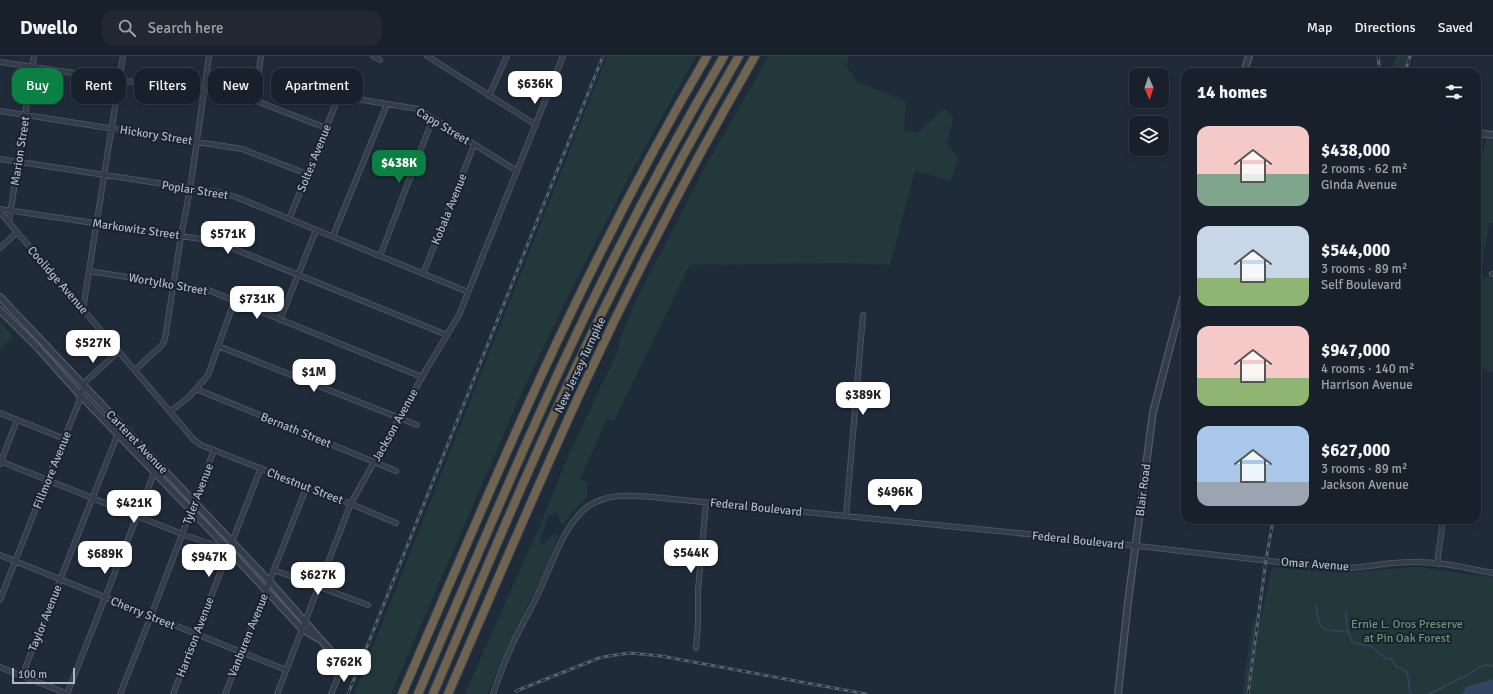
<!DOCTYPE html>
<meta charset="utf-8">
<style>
body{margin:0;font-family:Signika,sans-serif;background:#212834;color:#f1f3f6;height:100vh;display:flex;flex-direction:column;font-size:15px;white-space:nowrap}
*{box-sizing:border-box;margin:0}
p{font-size:13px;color:#9fa3a9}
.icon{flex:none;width:22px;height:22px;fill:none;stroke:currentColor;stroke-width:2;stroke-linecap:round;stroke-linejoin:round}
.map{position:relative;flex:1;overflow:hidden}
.sheet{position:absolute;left:1181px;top:12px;width:300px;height:456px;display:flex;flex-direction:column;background:#18202c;border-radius:12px;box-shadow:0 2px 6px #0003,0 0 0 1px #363e48}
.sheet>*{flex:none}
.top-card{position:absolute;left:12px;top:12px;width:380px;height:36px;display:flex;gap:8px}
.needle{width:26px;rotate:177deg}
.fabs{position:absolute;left:1129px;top:12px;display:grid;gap:8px}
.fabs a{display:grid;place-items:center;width:40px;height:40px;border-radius:8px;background:#18202c;box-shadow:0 2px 6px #0003,0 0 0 1px #363e48;font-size:20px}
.scale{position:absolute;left:12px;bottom:10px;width:63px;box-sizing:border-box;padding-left:4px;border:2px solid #aeb7c6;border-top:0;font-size:11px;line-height:14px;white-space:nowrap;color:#aeb7c6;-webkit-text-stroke:3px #19222f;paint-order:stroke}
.price{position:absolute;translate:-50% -34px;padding:0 9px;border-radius:8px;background:#fff;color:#222;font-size:13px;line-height:26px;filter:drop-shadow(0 1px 2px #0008)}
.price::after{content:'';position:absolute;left:50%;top:24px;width:12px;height:9px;margin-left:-6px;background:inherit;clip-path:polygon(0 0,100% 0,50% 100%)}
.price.selected{background:#0b8043;color:#fff}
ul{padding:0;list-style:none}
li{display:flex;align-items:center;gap:12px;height:100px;padding:0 16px}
li span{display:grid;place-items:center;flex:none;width:112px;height:80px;border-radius:12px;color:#555}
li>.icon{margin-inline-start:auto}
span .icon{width:48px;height:48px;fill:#fffc;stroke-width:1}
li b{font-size:17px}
h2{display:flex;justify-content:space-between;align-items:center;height:48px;padding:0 16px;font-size:17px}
.chip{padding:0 14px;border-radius:12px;background:#18202c;box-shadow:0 2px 6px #0003,0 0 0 1px #363e48;font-size:14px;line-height:36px}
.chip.selected{background:#0b8043;color:#fff}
header{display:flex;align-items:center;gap:24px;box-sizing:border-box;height:56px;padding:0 20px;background:#18202c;border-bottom:1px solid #363e48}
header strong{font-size:19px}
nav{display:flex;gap:22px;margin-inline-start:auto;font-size:14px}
.search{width:280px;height:36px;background:#212834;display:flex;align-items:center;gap:10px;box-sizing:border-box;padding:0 14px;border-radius:12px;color:#9fa3a9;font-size:15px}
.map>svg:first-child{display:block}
</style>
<header>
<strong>Dwello</strong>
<div class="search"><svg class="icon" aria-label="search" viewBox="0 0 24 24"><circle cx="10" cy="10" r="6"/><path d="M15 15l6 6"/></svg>Search here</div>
<nav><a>Map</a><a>Directions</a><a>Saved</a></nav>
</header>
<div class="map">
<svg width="1493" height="638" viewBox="0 0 1493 638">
<rect width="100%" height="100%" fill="#202b3a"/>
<path fill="#22383b" d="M607,0H696L634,111L565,246L521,338L391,638H354Z
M769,0H849L846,9L857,26L906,45L904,74L917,77L945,52L953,62L947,88L958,102L951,125L915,114L890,209L841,207L690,209L614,365L607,363L580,423L587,426V443C576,449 570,460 562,470L557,456L548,460L539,486L544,488L553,478L559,479L541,523L511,583L487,638H465L540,469L570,396L619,292V285L636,244L706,109Z
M1396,0H1408L1403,16H1391Z
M1486,83L1493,84V167H1489L1481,220L1493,223V316L1477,313V123Z
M0,265L13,280L0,293Z
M1272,511L1339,517L1416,511L1493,521V638H1242L1253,562L1261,563Z"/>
<path fill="#324662" d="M1493,623V638H1462L1466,631Z"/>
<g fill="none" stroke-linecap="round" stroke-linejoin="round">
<path stroke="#324662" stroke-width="1.5" d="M1316,549C1319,578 1322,573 1348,576
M1346,556L1347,573L1353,587L1371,590L1385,602L1391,603L1396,610C1398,612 1402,612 1404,614C1411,617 1407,632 1411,638
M1429,638L1468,619L1479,611L1486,609L1493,610"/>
<defs>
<path id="minor" d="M373,0L380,4
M427,0L536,69
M0,6L254,44L326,72
M489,40L507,0
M255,45L261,0
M0,55L242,93L307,118
M0,103L223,137L236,141L468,236
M0,153L201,183L222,188L447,279
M0,156L194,384L201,389L351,448L396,467
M289,163L338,42L344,41L418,53L517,115
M9,166L34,0
M333,180L387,48
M0,192L17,176
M380,200L433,62
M89,215L208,234L422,321
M423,218L474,89
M1492,218H1493
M83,253L123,0
M280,264L316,174
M218,290L417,369
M135,314L162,289L165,283L181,180L190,133L209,0
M196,333L396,415
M171,355L189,341L208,319L234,246
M0,357L65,383
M0,405L182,478L228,494
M0,408L17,364
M846,460L863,259
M0,499L286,614
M1437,508L1443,464
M274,514L368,549
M0,544L47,424L77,351L85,326L119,295
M696,592L698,569V534L706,447
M0,611L68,638
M22,620L121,370
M67,638L158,407
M120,638L151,560L214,394
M173,638C203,563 231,487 261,412
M225,638L307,430
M277,638L351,447L426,314L459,259L563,0
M331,638L343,609
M493,638C499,621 505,604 513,587C521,570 530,555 538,538C551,511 563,469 587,451C608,437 629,439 652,441L1058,481L1331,512C1358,514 1384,506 1411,506C1438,505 1466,512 1493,517"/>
<path id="tertiary" d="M1244,16L1249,0
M1477,77L1493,79
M0,241L270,526L343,609
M0,254L38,292L81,340L213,477L302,573L317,582
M1118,638L1128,546L1153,356L1185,234"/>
<path id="motorway" d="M402,638C449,530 494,422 543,316C593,208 647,102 707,0
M418,638C473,510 527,380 588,254C630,168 675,83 724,0
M433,638C477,535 520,430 568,328C620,216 677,107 739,0
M448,638C492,537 535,435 581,335C634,220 692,109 755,0"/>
</defs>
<use href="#minor" stroke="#515a68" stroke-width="6"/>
<use href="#tertiary" stroke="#515a68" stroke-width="8"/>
<use href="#motorway" stroke="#3e4755" stroke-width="10"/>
<use href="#minor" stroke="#343d4a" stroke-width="4.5"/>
<use href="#tertiary" stroke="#343d4a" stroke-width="5.5"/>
<use href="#motorway" stroke="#706450" stroke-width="8"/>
<defs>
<path id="rail" d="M1378,0L1380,16
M1405,16L1410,0
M516,635L599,602L609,600L630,597L661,600L866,638
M348,638L603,0
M1248,638L1266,504L1273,464"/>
</defs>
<use href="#rail" stroke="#556171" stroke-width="3"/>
<use href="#rail" stroke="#19222f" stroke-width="1.5" stroke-dasharray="4.5" stroke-linecap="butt"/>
</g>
<g text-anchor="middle" stroke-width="4" stroke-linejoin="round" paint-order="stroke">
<g font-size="12" fill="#aeb7c6" stroke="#19222f">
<text transform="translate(443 70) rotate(31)" y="4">Capp Street</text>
<text transform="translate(156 79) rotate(9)" y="4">Hickory Street</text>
<text transform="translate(20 95) rotate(-81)" y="4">Marion Street</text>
<text transform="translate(314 102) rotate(-68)" y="4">Soltes Avenue</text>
<text transform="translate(195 134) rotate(9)" y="4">Poplar Street</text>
<text transform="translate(449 153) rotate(-68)" y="4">Kobala Avenue</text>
<text transform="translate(136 173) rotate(8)" y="4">Markowitz Street</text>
<text transform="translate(58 224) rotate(49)" y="4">Coolidge Avenue</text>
<text transform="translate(168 228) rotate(10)" y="4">Wortylko Street</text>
<text transform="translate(580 309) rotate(-65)" y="4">New Jersey Turnpike</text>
<text transform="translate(395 369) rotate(-61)" y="4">Jackson Avenue</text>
<text transform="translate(296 374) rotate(22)" y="4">Bernath Street</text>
<text transform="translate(137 386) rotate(46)" y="4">Carteret Avenue</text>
<text transform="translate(52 414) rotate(-68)" y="4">Fillmore Avenue</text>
<text transform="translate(305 430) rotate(21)" y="4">Chestnut Street</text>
<text transform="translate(1143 434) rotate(-83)" y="4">Blair Road</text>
<text transform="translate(198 438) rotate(-69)" y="4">Tyler Avenue</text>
<text transform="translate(756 451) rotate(6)" y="4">Federal Boulevard</text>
<text transform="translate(1078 484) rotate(6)" y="4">Federal Boulevard</text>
<text transform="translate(1315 508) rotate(4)" y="4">Omar Avenue</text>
<text transform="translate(143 557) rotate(22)" y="4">Cherry Street</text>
<text transform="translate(45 562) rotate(-68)" y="4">Taylor Avenue</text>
<text transform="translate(248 579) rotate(-68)" y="4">Vanburen Avenue</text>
<text transform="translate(195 581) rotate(-69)" y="4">Harrison Avenue</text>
</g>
<g font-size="12" fill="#649871" stroke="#19222f">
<text x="1407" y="572">Ernie L. Oros Preserve<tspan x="1407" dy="14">at Pin Oak Forest</tspan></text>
</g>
</g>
</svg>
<div class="fabs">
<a><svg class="needle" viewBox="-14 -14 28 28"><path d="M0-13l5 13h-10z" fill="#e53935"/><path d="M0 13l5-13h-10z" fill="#9fa3a9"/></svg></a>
<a><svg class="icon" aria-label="layers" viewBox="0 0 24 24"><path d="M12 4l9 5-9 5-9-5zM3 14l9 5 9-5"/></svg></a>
</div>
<div class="scale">100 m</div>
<b class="price" style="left:535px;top:49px">$636K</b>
<b class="price selected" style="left:399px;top:128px">$438K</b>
<b class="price" style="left:228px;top:199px">$571K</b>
<b class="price" style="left:257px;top:264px">$731K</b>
<b class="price" style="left:93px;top:308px">$527K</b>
<b class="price" style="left:314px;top:337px">$1M</b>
<b class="price" style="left:863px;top:360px">$389K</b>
<b class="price" style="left:895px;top:457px">$496K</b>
<b class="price" style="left:134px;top:468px">$421K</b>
<b class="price" style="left:691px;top:518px">$544K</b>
<b class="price" style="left:105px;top:519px">$689K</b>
<b class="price" style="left:209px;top:522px">$947K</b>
<b class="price" style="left:318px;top:540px">$627K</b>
<b class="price" style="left:344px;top:627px">$762K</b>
<div class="top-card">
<a class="chip selected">Buy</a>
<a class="chip">Rent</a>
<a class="chip">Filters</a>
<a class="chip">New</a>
<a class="chip">Apartment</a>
</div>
<section class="sheet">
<h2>14 homes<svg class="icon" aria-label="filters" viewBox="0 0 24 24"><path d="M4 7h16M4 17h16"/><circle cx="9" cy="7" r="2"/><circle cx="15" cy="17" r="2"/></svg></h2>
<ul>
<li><span style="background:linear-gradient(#f6c9c9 60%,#7fa58c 0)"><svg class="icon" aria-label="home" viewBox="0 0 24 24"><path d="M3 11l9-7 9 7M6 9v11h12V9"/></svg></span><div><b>$438,000</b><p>2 rooms · 62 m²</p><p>Ginda Avenue</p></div></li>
<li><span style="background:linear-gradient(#c9d6e8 65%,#8fb573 0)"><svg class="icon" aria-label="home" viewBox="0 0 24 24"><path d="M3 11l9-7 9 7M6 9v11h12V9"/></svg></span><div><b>$544,000</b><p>3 rooms · 89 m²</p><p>Self Boulevard</p></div></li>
<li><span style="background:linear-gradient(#f6c9c9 65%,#8fb573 0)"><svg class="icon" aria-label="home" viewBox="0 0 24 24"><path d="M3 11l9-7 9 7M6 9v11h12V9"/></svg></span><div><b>$947,000</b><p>4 rooms · 140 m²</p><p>Harrison Avenue</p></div></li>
<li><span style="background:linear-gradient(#a9c7e8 70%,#9aa5b1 0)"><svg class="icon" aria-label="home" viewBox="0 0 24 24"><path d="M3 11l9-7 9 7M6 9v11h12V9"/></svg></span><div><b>$627,000</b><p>3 rooms · 89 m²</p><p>Jackson Avenue</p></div></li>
</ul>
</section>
</div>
